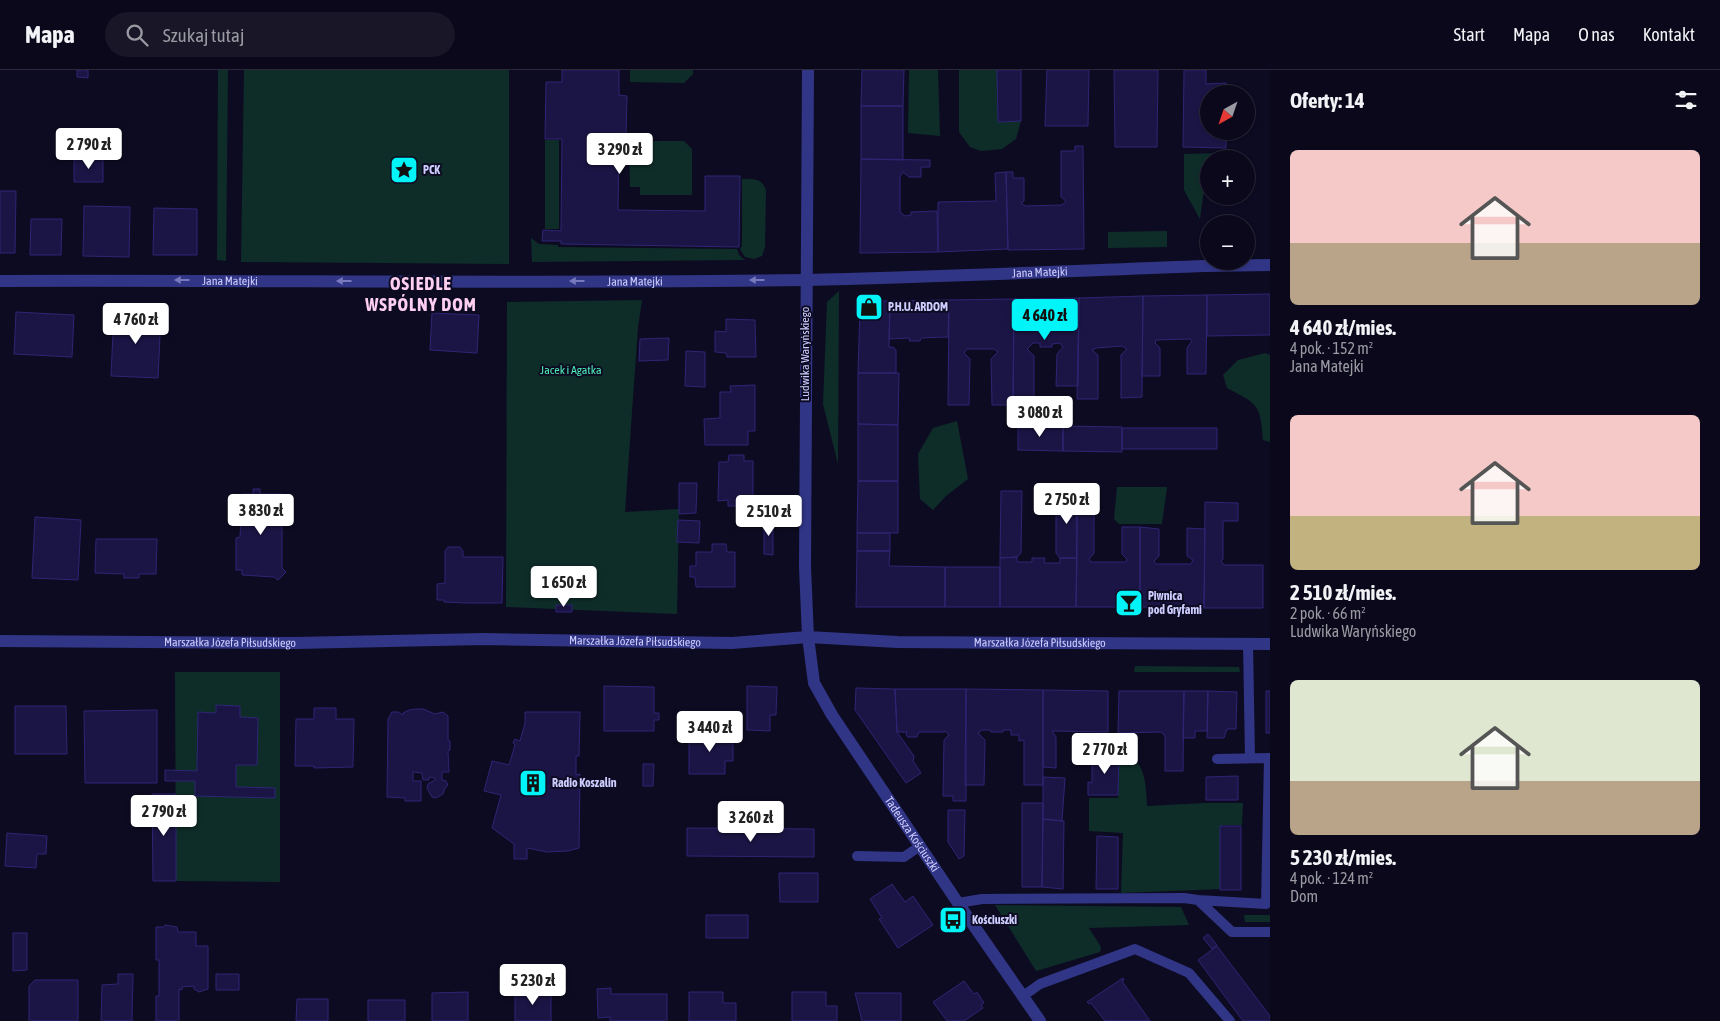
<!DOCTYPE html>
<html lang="pl">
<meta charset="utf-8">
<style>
body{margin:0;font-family:"Asap Condensed",sans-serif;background:#181627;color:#f1f3f6;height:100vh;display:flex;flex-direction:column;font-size:19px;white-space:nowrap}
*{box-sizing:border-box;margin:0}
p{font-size:16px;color:#999aa2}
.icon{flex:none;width:28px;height:28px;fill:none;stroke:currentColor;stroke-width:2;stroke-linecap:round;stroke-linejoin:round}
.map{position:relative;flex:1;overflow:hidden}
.details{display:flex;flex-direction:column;background:#0a081a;width:450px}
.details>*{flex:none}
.needle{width:32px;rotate:220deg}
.controls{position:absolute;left:1200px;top:15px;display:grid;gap:10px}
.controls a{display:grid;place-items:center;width:55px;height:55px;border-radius:50%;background:#0a081a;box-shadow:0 1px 4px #0004,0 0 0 1px #2a2939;font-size:25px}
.price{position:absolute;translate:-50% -42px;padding:0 11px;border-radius:5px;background:#fff;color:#222;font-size:16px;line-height:32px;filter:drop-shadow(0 1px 2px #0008)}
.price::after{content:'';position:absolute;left:50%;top:30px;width:15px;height:11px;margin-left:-8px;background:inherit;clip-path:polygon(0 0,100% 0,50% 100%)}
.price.selected{background:#00f4f8;color:#111}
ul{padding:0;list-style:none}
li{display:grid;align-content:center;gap:10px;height:265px;padding:0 20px}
li span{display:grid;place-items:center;height:155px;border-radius:8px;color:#555}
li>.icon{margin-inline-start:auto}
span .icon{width:90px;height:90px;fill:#fffc;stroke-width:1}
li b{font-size:21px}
h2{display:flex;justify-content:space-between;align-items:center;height:60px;padding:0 20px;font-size:21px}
header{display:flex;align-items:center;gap:30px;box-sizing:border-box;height:70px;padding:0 25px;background:#0a081a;border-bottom:1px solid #2a2939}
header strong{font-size:24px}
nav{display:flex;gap:28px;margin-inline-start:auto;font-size:18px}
.search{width:350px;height:45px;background:#181627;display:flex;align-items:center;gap:12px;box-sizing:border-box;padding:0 18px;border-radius:28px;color:#999aa2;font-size:19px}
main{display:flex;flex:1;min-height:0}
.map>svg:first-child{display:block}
</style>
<header>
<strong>Mapa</strong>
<div class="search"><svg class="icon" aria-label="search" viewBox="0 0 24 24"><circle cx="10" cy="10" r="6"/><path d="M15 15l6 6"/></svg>Szukaj tutaj</div>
<nav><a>Start</a><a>Mapa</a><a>O nas</a><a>Kontakt</a></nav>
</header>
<main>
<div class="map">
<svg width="1270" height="951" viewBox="0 0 1270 951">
<rect width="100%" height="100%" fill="#0d0b22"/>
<path fill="#0e2d29" d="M218,0H228L226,191L217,190Z
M244,0H509V194L241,192Z
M630,0H693V4L684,13L630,12Z
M909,0H938L940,66L908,63Z
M959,0H997L998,51H1021L1016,69L1002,79L981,81L970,77L959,62Z
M545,70H559V159H545Z
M629,71H684L692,79V125H640V117H630Z
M1225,83L1221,89H1209V109L1203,126L1200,149L1184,120V84Z
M742,109C753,109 763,108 766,121L765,177L762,186L754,189L745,187L740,179L742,176Z
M1167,161V177L1108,178V162Z
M531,168L539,174L558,175V177L737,179L739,185L745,190L532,192Z
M839,221L838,394L823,334L827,232Z
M642,230L638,257L625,442L679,439L677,544L506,537L507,232Z
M1265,283L1270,285V372L1263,370C1260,334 1259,335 1227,318L1223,305L1238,290Z
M957,351L968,409L946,426L933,440L920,429L918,384L933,358Z
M1117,417H1167L1162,454H1119L1114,449Z
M1135,596L1239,597L1240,602H1134Z
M175,602H280V812L176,811Z
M1131,685C1146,699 1146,716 1147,736L1205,733H1243L1242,755H1222V819L1121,823L1123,763L1089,761V728H1118L1119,686Z
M995,835L1181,837L1189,855L1089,858L1101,877L1100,882L1036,901Z
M1244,845H1270V852H1245Z"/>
<path fill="#1b1545" stroke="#2e2574" d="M77,0H88V8L77,7Z
M562,0H619V25L627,26L626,64L619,63L618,140L705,141V106H740L739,177L561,174V171H542L543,160L561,161L562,69H545L546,12H562Z
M862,0H904L903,36H861Z
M997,0H1021V51L998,52Z
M1047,0H1089L1088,56H1045Z
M1114,0H1158L1157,77H1115Z
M1184,0H1206V14L1226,13V24H1209V61H1226V78L1183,77Z
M861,36H903V90L861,89Z
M1075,76H1083L1084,179L1008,180L1006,102H1013V108H1024V131L1021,133L1025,136L1062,135L1066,131L1061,127V81H1075Z
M103,88V112H74V90Z
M861,89L930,90V97H921V107H909L903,102L900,107V142L905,146L911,145V142L937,141L938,182L860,183Z
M1006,102L1008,179L938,182V132L996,131L995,103Z
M0,121H16L15,183H0Z
M84,136L130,137L129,187L83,186Z
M154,138L197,139V185H153Z
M31,149H62L61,185H30Z
M1270,224V265L1207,266V225Z
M1207,225L1206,304H1187V278L1192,271L1190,269L1156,270L1155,273L1160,278V306H1142L1143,226Z
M1143,226L1142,327L1121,328V285L1127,279L1122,276L1096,278L1092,280L1098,285V329H1077L1079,228Z
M1079,228L1078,316H1056L1057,284L1063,277L1060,273L1052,274V277H1040V273H1033L1027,279L1034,286V330H1013L1014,229Z
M1014,229L1013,335H992L991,289L998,282L994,279H967L964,283L970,289L969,335H948L949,230Z
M949,230L948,267L921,268L920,271H909L910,268L889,269L890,231Z
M865,231H890L889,277H893L896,280V303H858L860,237Z
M114,241L161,244L158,308L111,306Z
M16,242L74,245L72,287L14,284Z
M432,243L479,245L477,283L430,280Z
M726,249L755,250L756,287H727L726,283L715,282V261L726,262Z
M669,268L668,290L639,291L640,269Z
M686,281L705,282V317L685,316Z
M858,303H899L898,355L858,354Z
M755,315V361H748V375H705L704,349L720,348V322H731L730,316Z
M858,354L898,355V411H858Z
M1018,355L1063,356V381L1018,380Z
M1063,356L1122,357V382L1063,381Z
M1122,358H1217V379H1122Z
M729,385H744V391H753V430L737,431V436H728V430L718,431L719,392H728Z
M858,411H898V463H857Z
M679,413H697L696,443L679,444Z
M253,419H260V424H282V498L286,502L278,510L274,507L242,505V500H236V468L240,467L242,424H253Z
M1001,421H1022L1021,483L1017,487L1000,488Z
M1056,421L1077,422V488H1060L1056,483Z
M1205,432L1238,433V451H1223V489L1221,491L1224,495H1263V538H1204Z
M1077,441H1094V483L1089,489L1091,492H1126L1127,489L1122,484V457H1140V537H1076Z
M35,447L81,450L78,510L32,508Z
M678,450L700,451L699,473L677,472Z
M764,450H773V485L764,484Z
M1140,457L1159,459V486L1154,491L1156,494H1191L1193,490L1187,486V458L1205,459L1204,538L1140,537Z
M857,463H890V481H857Z
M96,469H157L156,504H139V508H124V504L95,503Z
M712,474H726L727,482H735V517H696L695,507H690V496H696V482H712Z
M448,477H460L463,481V487H503L502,533H466L444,532V530H437V514L445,513V481Z
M857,481H890L889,496L945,497V537H856Z
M1017,487V492H1032V488H1045L1044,493H1060V488H1077L1076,537H1000V488Z
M945,497H1000V537H945Z
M556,535H572V542H556Z
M604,616L654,617V643H659V650H654V661H604Z
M747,616L777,617L776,645H770V661L747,660Z
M856,618L895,619L897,662L914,686L913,691L921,703L906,713L855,640Z
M895,619H966V731H953V726H943L944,670L949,665L945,661L944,662H919L917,667H908L906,665L907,662H897Z
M966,619L1043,620V715H1024V670L1019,671V665H1011V660H1003V662H991L990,660H982L978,663L985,670L984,715H965Z
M1043,620L1108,621V662L1052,661L1056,667V698L1043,697Z
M1119,621H1184L1183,701H1165V666L1161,662L1118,663Z
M1184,621H1208L1207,661H1195V668H1183Z
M1208,621L1237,622L1236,659H1227L1224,668H1207Z
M1266,621H1270V663H1266Z
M216,635L240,636V647L258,648L257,695H236V717L275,718V728L195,726V711H165V700L197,701L198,642L216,643Z
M15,636H66L67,684H15Z
M314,638H336V649H354L353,697L314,698V696H295L296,649H314Z
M416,639H423L435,644L443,642L448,646V670L450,671V680L448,681L449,702H442V710L446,711L448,715L445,718L443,724L436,728L432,727L427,718L428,714L435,710V708L429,707V710H423L422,703L413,702V711H421V731H405V728L387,727L388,649L392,642H398L403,645V643L409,640Z
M157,640V713H85L84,641Z
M525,642H580L579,686H576V705L580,704L579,778L568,781L547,782L527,778V789H514V774L492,758L501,725L484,721L492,691L509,695L515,675L513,673L515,669L520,671L525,653Z
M689,664L733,665V691H725V704H689Z
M1092,684H1119L1118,725H1088V712L1092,713Z
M643,694H654L653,716H643Z
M1238,706V730H1206V707Z
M1043,707L1065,708L1062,751L1043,749Z
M152,724H176V811H153Z
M1022,733H1043L1042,817H1022Z
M948,740H965L964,786L959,789L948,772Z
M1043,749L1064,751L1063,819L1042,817Z
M1220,756H1241V820H1220Z
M687,758L814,759V787L687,786Z
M7,763L47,766L46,784H37L36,798L5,796Z
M1097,766L1118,767V819H1096Z
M779,803H818V832H780Z
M892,814L905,832L913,826L933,855L898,878L879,849L882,848L870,829Z
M706,845H748V868H706Z
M165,855L177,857L178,862H196V876H208V919L199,922L194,919V916L182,917V920L179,919V951H156V926H159V890H156V857H163Z
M13,863H27V900L13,901Z
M1208,864L1217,875L1212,879L1203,868Z
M1217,876L1270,946V951H1243L1198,890Z
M118,904H133L132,951H101L102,915L118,914Z
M216,904H239V920H216Z
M1123,908L1124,910L1122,911L1150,951H1105L1091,933L1089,934L1087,932Z
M35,910H78V951H29V916Z
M964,911L974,924L977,922L984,933L981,935L983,938L964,951H947L933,932Z
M611,918V924H667V951H610V947L598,948L597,919Z
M515,920H551V951H515Z
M468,922V951H432V923Z
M689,922H723V933H736V951H689Z
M792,922H826V936H837V951H792Z
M855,923H901V951H862Z
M297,929H328V951H296Z
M368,930H405V951H368Z"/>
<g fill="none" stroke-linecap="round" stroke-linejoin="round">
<path stroke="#313586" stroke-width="10" d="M1248,573L1250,688
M857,786L904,787L920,776
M1198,830L1266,834L1269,688L1217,689
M958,833L982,829L1184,828L1198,830L1232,862H1270
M1023,926L1040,914L1135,879L1189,903L1230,951"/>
<g stroke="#313586" stroke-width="12">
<path id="s1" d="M808,0L805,497L808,567L897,572L1270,574"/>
<path id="s2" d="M0,211C268,210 537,214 805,210C939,207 1072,201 1205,196L1270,195"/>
</g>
<path stroke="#313586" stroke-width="12" id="s3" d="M0,571L296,573L483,569L732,573L808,567L814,613L832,645L958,833L1040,951"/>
</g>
<defs><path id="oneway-solid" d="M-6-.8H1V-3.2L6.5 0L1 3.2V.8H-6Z" transform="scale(1.25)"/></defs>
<g fill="#7879bc">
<use href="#oneway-solid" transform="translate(182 210) rotate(180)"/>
<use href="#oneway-solid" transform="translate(757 210) rotate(180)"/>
<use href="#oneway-solid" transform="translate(344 211) rotate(-180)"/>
<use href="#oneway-solid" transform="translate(577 211) rotate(180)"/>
</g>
<defs>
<symbol id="sight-square" viewBox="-11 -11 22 22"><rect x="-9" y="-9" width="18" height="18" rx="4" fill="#00f4f8" stroke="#0d0b22"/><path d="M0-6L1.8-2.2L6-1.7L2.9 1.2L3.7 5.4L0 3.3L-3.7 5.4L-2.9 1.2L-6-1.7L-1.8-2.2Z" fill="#111"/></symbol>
<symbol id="shop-square" viewBox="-11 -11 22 22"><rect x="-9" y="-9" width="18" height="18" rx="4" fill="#00f4f8" stroke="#0d0b22"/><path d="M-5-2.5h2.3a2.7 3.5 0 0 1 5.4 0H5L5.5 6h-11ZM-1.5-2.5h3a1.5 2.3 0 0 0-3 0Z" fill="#111"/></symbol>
<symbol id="bar-square" viewBox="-11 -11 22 22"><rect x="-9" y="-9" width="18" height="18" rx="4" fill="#00f4f8" stroke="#0d0b22"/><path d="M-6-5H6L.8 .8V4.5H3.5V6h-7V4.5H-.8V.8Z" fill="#111"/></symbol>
<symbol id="building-square" viewBox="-11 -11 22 22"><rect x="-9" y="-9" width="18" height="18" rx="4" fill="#00f4f8" stroke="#0d0b22"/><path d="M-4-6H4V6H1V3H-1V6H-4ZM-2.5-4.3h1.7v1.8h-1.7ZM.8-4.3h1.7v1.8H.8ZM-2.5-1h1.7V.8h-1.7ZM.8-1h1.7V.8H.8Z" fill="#111"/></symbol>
<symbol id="bus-square" viewBox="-11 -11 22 22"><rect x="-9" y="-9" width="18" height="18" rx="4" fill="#00f4f8" stroke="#0d0b22"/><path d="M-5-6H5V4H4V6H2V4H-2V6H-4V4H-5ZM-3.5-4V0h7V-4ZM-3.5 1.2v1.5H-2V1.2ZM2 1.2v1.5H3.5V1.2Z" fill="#111"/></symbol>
</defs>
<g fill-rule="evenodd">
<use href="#sight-square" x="388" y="84" width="32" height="32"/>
<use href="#shop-square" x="853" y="221" width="32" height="32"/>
<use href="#bar-square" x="1113" y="517" width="32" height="32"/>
<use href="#building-square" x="517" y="697" width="32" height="32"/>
<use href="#bus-square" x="937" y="834" width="32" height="32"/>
</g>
<g text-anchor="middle" stroke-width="4" stroke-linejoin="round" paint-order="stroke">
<g font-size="12" font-weight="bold" fill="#cecdff" stroke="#0d0b22" text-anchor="start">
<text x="423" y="104">PCK</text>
<text x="888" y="241">P.H.U. ARDOM</text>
<text x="1148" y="530">Piwnica<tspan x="1148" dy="14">pod Gryfami</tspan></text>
<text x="552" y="717">Radio Koszalin</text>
<text x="972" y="854">Kościuszki</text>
</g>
<g font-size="12" fill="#cecdff" stroke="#0d0b22">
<text dy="4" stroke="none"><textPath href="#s2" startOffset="1040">Jana Matejki</textPath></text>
<text dy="4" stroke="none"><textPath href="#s2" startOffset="230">Jana Matejki</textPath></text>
<text dy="4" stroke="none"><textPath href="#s2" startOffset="635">Jana Matejki</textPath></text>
<text transform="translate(805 284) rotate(-90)" y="4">Ludwika Waryńskiego</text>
<text dy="4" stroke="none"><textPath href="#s3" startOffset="635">Marszałka Józefa Piłsudskiego</textPath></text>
<text dy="4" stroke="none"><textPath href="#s3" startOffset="230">Marszałka Józefa Piłsudskiego</textPath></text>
<text dy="4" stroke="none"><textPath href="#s1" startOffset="799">Marszałka Józefa Piłsudskiego</textPath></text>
<text dy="4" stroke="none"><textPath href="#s3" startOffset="1035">Tadeusza Kościuszki</textPath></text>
</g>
<g font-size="12" fill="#4cebb6" stroke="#0d0b22">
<text x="571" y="304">Jacek i Agatka</text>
</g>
<g font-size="18" font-weight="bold" letter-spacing="1" fill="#ffcff1" stroke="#0d0b22">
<text x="421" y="220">OSIEDLE<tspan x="421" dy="21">WSPÓLNY DOM</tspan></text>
</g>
</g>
</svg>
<div class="controls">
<a><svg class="needle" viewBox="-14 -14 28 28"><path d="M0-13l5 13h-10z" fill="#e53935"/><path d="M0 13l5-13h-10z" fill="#999aa2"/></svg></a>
<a>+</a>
<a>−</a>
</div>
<b class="price" style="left:89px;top:100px">2 790 zł</b>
<b class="price" style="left:620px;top:105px">3 290 zł</b>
<b class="price selected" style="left:1045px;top:271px">4 640 zł</b>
<b class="price" style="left:136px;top:275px">4 760 zł</b>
<b class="price" style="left:1040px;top:368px">3 080 zł</b>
<b class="price" style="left:1067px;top:455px">2 750 zł</b>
<b class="price" style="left:261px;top:466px">3 830 zł</b>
<b class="price" style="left:769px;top:467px">2 510 zł</b>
<b class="price" style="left:564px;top:538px">1 650 zł</b>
<b class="price" style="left:710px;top:683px">3 440 zł</b>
<b class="price" style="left:1105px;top:705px">2 770 zł</b>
<b class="price" style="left:164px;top:767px">2 790 zł</b>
<b class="price" style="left:751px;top:773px">3 260 zł</b>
<b class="price" style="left:533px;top:936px">5 230 zł</b>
</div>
<section class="details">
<h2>Oferty: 14<svg class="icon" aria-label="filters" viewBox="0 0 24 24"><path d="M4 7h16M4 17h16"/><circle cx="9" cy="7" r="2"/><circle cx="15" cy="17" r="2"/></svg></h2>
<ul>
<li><span style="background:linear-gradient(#f6c9c9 60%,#b9a48a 0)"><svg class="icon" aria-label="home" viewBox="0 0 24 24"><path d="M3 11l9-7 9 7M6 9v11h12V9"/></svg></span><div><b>4 640 zł/mies.</b><p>4 pok. · 152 m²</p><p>Jana Matejki</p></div></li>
<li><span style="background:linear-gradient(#f6c9c9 65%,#c2b280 0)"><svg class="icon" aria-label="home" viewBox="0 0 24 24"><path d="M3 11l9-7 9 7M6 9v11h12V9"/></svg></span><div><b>2 510 zł/mies.</b><p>2 pok. · 66 m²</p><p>Ludwika Waryńskiego</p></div></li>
<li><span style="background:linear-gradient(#dfe7d0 65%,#b9a48a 0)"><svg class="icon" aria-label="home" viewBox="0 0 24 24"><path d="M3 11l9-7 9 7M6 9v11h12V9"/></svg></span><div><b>5 230 zł/mies.</b><p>4 pok. · 124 m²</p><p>Dom</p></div></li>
</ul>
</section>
</main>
